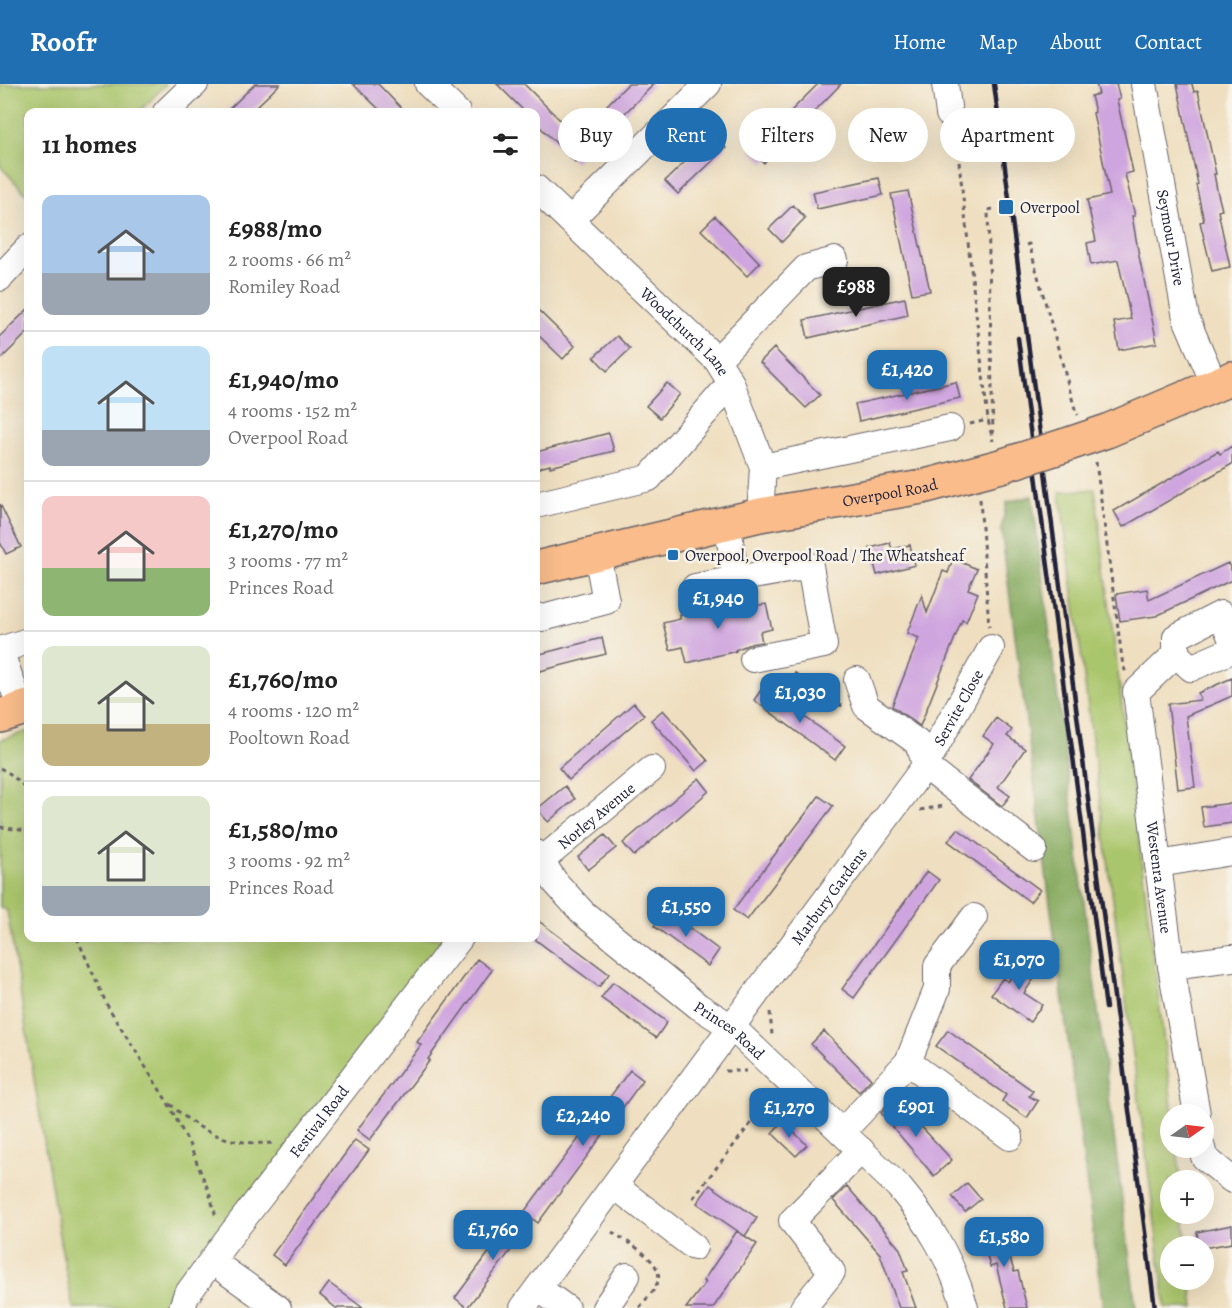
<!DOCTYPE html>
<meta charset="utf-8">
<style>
body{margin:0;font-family:Alegreya,serif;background:#f2f2f2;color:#222;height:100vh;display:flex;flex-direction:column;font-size:22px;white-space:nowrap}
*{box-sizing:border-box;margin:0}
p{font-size:20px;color:#767676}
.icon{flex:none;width:33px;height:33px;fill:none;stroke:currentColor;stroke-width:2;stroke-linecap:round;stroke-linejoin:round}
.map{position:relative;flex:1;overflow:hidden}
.details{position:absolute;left:24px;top:24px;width:516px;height:834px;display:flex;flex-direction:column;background:#fff;border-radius:12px;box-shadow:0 6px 24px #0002}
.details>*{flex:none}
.hud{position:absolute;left:558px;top:24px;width:570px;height:54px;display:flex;gap:12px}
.needle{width:39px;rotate:76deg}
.fabs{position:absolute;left:1160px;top:1020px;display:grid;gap:12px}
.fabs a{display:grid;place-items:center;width:54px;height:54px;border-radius:50%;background:#fff;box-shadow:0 6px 24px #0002;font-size:30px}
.price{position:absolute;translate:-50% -51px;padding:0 14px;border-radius:12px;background:#1f6fb2;color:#fff;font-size:20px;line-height:39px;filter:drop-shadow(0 2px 3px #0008)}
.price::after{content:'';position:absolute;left:50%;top:36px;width:18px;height:14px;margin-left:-9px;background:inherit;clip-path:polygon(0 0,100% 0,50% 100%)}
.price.selected{background:#222;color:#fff}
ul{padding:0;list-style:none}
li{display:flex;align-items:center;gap:18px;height:150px;padding:0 18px}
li+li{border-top:2px solid #e0e0e0}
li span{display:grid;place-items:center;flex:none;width:168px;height:120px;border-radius:12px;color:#555}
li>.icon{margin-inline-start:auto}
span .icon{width:72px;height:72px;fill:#fffc;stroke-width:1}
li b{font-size:26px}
h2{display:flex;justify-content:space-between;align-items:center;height:72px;padding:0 18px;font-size:26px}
.tag{padding:0 21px;border-radius:27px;background:#fff;box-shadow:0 6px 24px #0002;font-size:21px;line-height:54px}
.tag.selected{background:#1f6fb2;color:#fff}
header{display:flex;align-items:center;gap:36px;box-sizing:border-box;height:84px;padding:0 30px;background:#1f6fb2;color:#fff}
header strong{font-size:28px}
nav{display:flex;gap:33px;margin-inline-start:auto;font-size:21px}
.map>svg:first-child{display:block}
</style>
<header>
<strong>Roofr</strong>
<nav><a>Home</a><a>Map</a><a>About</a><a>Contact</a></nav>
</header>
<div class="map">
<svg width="1232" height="1224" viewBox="0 0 1232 1224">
<rect width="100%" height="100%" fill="#f7f3e8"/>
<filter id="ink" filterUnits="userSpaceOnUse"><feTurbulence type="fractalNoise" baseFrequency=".0167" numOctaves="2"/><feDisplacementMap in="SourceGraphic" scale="12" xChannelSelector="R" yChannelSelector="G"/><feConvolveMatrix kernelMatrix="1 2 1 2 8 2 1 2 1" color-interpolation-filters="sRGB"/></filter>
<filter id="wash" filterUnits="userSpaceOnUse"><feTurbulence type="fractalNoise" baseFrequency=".008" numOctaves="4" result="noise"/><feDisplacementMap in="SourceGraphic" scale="24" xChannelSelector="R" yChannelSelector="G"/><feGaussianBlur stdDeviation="1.35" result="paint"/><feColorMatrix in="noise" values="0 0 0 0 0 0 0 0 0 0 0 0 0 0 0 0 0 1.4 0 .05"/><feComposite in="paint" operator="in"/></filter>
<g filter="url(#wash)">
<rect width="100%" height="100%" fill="#efdfc0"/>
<path fill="#aac66c" stroke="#667454" stroke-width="1.5" d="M0,0H166L139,28H28V112L0,82Z
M1095,405L1173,1030H1170V1064H1177L1181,1096H1170V1130H1184L1187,1162H1170V1196H1191L1194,1224H1166L1060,408Z
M28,647V854H452L173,1224H73L60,1157L7,826L0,824V656Z"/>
<path fill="#87ab60" stroke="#54664e" stroke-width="1.5" d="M1032,412L1136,1224H1103L1001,445L1007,418Z"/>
<g id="blocks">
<path fill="#cfa5df" d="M255,0H280L251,28H226Z
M353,0H378L405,28H382Z
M497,0H524L588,64L575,78L536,39V28H525Z
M628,0H654L611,43L601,33V27Z
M818,0H841L764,79L751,67Z
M1096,0H1116L1120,15L1117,16L1133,88L1125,90L1135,132H1132L1139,172L1157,259L1119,266L1114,238L1131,235L1118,176L1091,181L1087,159L1096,157L1087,116L1110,111L1093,29L1095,28L1091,12L1099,10Z
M1177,0H1192L1194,8L1198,7L1216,90H1214L1217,106L1222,126L1218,127L1230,183L1212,187L1200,138L1204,137L1196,101L1198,100Z
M713,51L726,64L678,110L665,97Z
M879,94L883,111L817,125L813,108Z
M908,107L930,207L912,210L891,110Z
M793,121L805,134L782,158L769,145Z
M715,132L760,179L747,192L701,146Z
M905,214L908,231L808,254L804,236Z
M536,224L575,262L563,275L536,249Z
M28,225V248L0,276V252Z
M617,252L630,265L607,287L594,273Z
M774,264L820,311L806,324L760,278Z
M956,298L960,314L859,337L855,320Z
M667,299L680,310L660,334L646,322Z
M609,349L614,367L550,383V381L536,385V368Z
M1232,362V380L1123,443L1114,427L1218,367L1220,370Z
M0,420L21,463L6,470L0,458Z
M890,459L892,465L910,461L915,481L877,491L870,464Z
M953,475L977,485L968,505L978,509L966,538L962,536L920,642L892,622L919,554L907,549L922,511L927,529L943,487L948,489Z
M1228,479L1232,488V496L1156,532L1120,537L1116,510L1147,505L1149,516Z
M753,514L755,522L766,520L772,545L760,548L762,558L750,560L735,566L736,567L687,579L683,563L670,566L663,539L680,535V531Z
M602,554L606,570L536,588V571Z
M1232,594V612L1186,632L1195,703L1178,705L1168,620L1201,616L1198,609Z
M763,603L845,662L835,676L754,616Z
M634,619L644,631L569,696L559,684Z
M663,626L708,677L696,687L651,636Z
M996,634L1012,646L1007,652L1025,665L998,703L1010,712L1002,722L968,696L994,660L983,652Z
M699,694L709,707L634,772L623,759Z
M565,702L575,715L548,738L537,725Z
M819,712L833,722L747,836L733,826Z
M1232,719V739L1204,743L1201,723Z
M958,745L1040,806L1030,818L948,757Z
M605,751L616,764L588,786L578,773Z
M927,787L939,796L854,914L842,905Z
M665,826L719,866L708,882L654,842Z
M536,835L609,890L599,903L536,856Z
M1024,874L1040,886L1024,909L1042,921L1030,938L991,910L1003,894L1008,898Z
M477,875L492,886L428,975L430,976L370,1056L357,1046L421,961L417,958Z
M613,898L667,938L656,954L601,914Z
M948,946L1033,1007L1029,1012L1038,1017L1027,1034L1002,1017L1006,1011L936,962Z
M824,947L871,995L859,1008L811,960Z
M630,986L643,996L538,1139L524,1128Z
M895,1014L952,1076L934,1092L881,1029Z
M783,1037L807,1061L796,1072L772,1049Z
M355,1056L369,1066L285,1181L272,1171Z
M967,1099L981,1115L965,1128L952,1112Z
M710,1101L757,1134L745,1152L697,1119Z
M847,1102L900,1165L908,1187L903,1188L916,1224H899L880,1170L833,1116Z
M517,1131L530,1141L467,1224L455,1214Z
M1232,1141V1159L1203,1164L1199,1162L1197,1148Z
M1002,1143L1014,1188L1018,1187L1027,1224H1007L996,1181L990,1183L981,1149Z
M737,1147L757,1160L713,1224H686L706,1198L703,1197Z
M329,1199L363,1224H336L320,1211Z"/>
</g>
</g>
<g filter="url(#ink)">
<use href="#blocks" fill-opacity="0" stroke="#6a646a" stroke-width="1.5"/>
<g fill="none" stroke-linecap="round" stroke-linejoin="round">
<defs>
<g id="minor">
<path d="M428,0L457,28"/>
<path d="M945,0L949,30"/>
<path id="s1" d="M1144,0L1186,234L1215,302"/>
<path d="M166,28L195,0"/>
<path id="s2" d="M536,104L717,276L731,299L763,383L760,431"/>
<path d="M570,136L708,0"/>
<path d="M0,194L28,164"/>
<path d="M717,276L806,184L835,176"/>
<path d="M763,383L950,344"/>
<path d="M536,421L649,394L731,299"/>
<path d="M736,495L810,482L824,561L753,575"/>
<path d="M695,503L736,495L727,438"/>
<path d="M536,532L543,534L606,517L597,470"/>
<path d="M1232,556L1221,530L1176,553V570L1191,584L1232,566"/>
<path id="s3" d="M1176,570L1136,608L1171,882L1197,1030"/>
<path d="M857,596L866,622L917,658L922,669L925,682L1034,765"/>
<path d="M21,625L0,566L28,557"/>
<path id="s4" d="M536,769L555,798L583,829L698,922L733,944L898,1102C930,1140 952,1176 965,1224"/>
<path d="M1158,780L1232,768"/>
<path id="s5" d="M536,781L652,685"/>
<path d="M1171,882L1232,874"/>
<path d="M908,978L1010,1053"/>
<path d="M842,1048L908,978L937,905V882L974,833"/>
<path d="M1202,1064L1204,1073L1232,1096"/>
<path d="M615,1102L694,1163"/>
<path d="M213,1178L278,1224"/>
<path d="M538,1204L566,1224"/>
<path id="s6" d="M182,1224L186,1212L223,1161L460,854"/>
<path id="s7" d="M523,1224L925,682L991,564"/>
<path d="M605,1224L627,1192"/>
<path d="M803,1224L832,1188L792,1137L861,1066"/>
</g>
<g id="major">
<path d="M1066,361L1107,347L1232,294"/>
<path id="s8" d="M536,484L760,431L922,403L1001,382"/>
<path d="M0,632L28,623"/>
</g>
</defs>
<use href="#minor" stroke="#6a646a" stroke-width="28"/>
<use href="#major" stroke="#6a646a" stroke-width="36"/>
<path stroke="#6a646a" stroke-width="3" stroke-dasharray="4.5 4.5" stroke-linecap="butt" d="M956,51L988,336L993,357
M993,125L988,126L993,351
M1026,161L1029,160L1075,325L1078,331
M970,340L988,336
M1096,378L1123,582L1126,588
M980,415L989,543
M794,589L843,623
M0,684L12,691L28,707
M920,726L943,722
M0,743L28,747
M77,854L107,921L168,1019L190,1062L209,1108L216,1133
M770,928L772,951
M725,987H746
M170,1020C203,1051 231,1061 275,1059
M693,1114L772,1012
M612,1148C627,1158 664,1177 658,1197C655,1207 645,1216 639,1224"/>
<use href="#minor" stroke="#fff" stroke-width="26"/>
<use href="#major" stroke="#f9bc8a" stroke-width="33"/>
<path stroke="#22223b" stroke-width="4.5" d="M994,0L1155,1224
M1018,254L1106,924"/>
<defs>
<path id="major-bridge" d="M1001,382L1066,361"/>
</defs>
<use href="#major-bridge" stroke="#6a646a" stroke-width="36" stroke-linecap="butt"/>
<use href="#major-bridge" stroke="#f9bc8a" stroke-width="33"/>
</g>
</g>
<g fill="#1f6fb2" stroke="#f7f3e8" stroke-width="2">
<rect x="998" y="115" width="16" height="16" rx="3"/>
<rect x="667" y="465" width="12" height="12" rx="3"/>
</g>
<g text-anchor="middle" stroke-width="5" stroke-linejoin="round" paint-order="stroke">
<g font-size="16" fill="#22223b" stroke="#f7f3e8" text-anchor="start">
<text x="1020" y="129">Overpool</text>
<text x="685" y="477">Overpool, Overpool Road / The Wheatsheaf</text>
</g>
<g font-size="16" fill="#22223b" stroke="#f7f3e8">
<text dy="6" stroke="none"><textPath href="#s1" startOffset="156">Seymour Drive</textPath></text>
<text dy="6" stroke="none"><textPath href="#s2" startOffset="207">Woodchurch Lane</textPath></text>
<text dy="6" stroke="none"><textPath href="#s8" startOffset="362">Overpool Road</textPath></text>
<text dy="6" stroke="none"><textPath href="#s7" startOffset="742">Servite Close</textPath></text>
<text dy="6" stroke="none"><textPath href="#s5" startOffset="78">Norley Avenue</textPath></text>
<text dy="6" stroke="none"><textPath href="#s3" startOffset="242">Westenra Avenue</textPath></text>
<text dy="6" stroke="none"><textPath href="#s7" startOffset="513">Marbury Gardens</textPath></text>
<text dy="6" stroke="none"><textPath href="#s4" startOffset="264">Princes Road</textPath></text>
<text dy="6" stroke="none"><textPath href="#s6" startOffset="232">Festival Road</textPath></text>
</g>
</g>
</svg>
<div class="fabs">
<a><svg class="needle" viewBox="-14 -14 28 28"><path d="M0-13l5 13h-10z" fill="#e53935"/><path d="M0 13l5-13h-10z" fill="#767676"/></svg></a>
<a>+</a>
<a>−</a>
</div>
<b class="price selected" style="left:856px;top:234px">£988</b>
<b class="price" style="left:907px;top:317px">£1,420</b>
<b class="price" style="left:718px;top:546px">£1,940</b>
<b class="price" style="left:800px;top:640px">£1,030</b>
<b class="price" style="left:686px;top:854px">£1,550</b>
<b class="price" style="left:1019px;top:907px">£1,070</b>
<b class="price" style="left:916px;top:1054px">£901</b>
<b class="price" style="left:789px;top:1055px">£1,270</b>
<b class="price" style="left:583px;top:1063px">£2,240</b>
<b class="price" style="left:493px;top:1177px">£1,760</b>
<b class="price" style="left:1004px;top:1184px">£1,580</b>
<div class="hud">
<a class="tag">Buy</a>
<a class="tag selected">Rent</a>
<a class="tag">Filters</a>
<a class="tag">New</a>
<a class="tag">Apartment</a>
</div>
<section class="details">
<h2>11 homes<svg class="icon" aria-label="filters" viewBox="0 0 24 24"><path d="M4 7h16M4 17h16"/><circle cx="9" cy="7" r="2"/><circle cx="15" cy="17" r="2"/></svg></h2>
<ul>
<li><span style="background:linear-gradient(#a9c7e8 65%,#9aa5b1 0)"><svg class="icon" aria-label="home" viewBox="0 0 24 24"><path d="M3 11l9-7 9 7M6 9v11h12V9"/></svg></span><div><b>£988/mo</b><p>2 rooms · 66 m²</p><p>Romiley Road</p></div></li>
<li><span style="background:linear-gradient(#bfe0f5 70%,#9aa5b1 0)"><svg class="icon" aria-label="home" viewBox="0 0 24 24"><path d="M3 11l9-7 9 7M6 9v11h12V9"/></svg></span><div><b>£1,940/mo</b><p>4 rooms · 152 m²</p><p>Overpool Road</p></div></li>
<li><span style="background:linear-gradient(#f6c9c9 60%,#8fb573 0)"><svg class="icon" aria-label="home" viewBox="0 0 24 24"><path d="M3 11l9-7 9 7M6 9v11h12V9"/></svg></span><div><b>£1,270/mo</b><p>3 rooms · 77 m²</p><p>Princes Road</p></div></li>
<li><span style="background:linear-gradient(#dfe7d0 65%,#c2b280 0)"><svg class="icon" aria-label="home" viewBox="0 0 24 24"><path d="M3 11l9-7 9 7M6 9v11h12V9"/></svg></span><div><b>£1,760/mo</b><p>4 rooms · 120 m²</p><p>Pooltown Road</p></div></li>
<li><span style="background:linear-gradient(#dfe7d0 75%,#9aa5b1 0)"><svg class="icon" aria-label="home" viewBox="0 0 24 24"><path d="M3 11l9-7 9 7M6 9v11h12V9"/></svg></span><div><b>£1,580/mo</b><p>3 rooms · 92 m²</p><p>Princes Road</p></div></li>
</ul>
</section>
</div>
